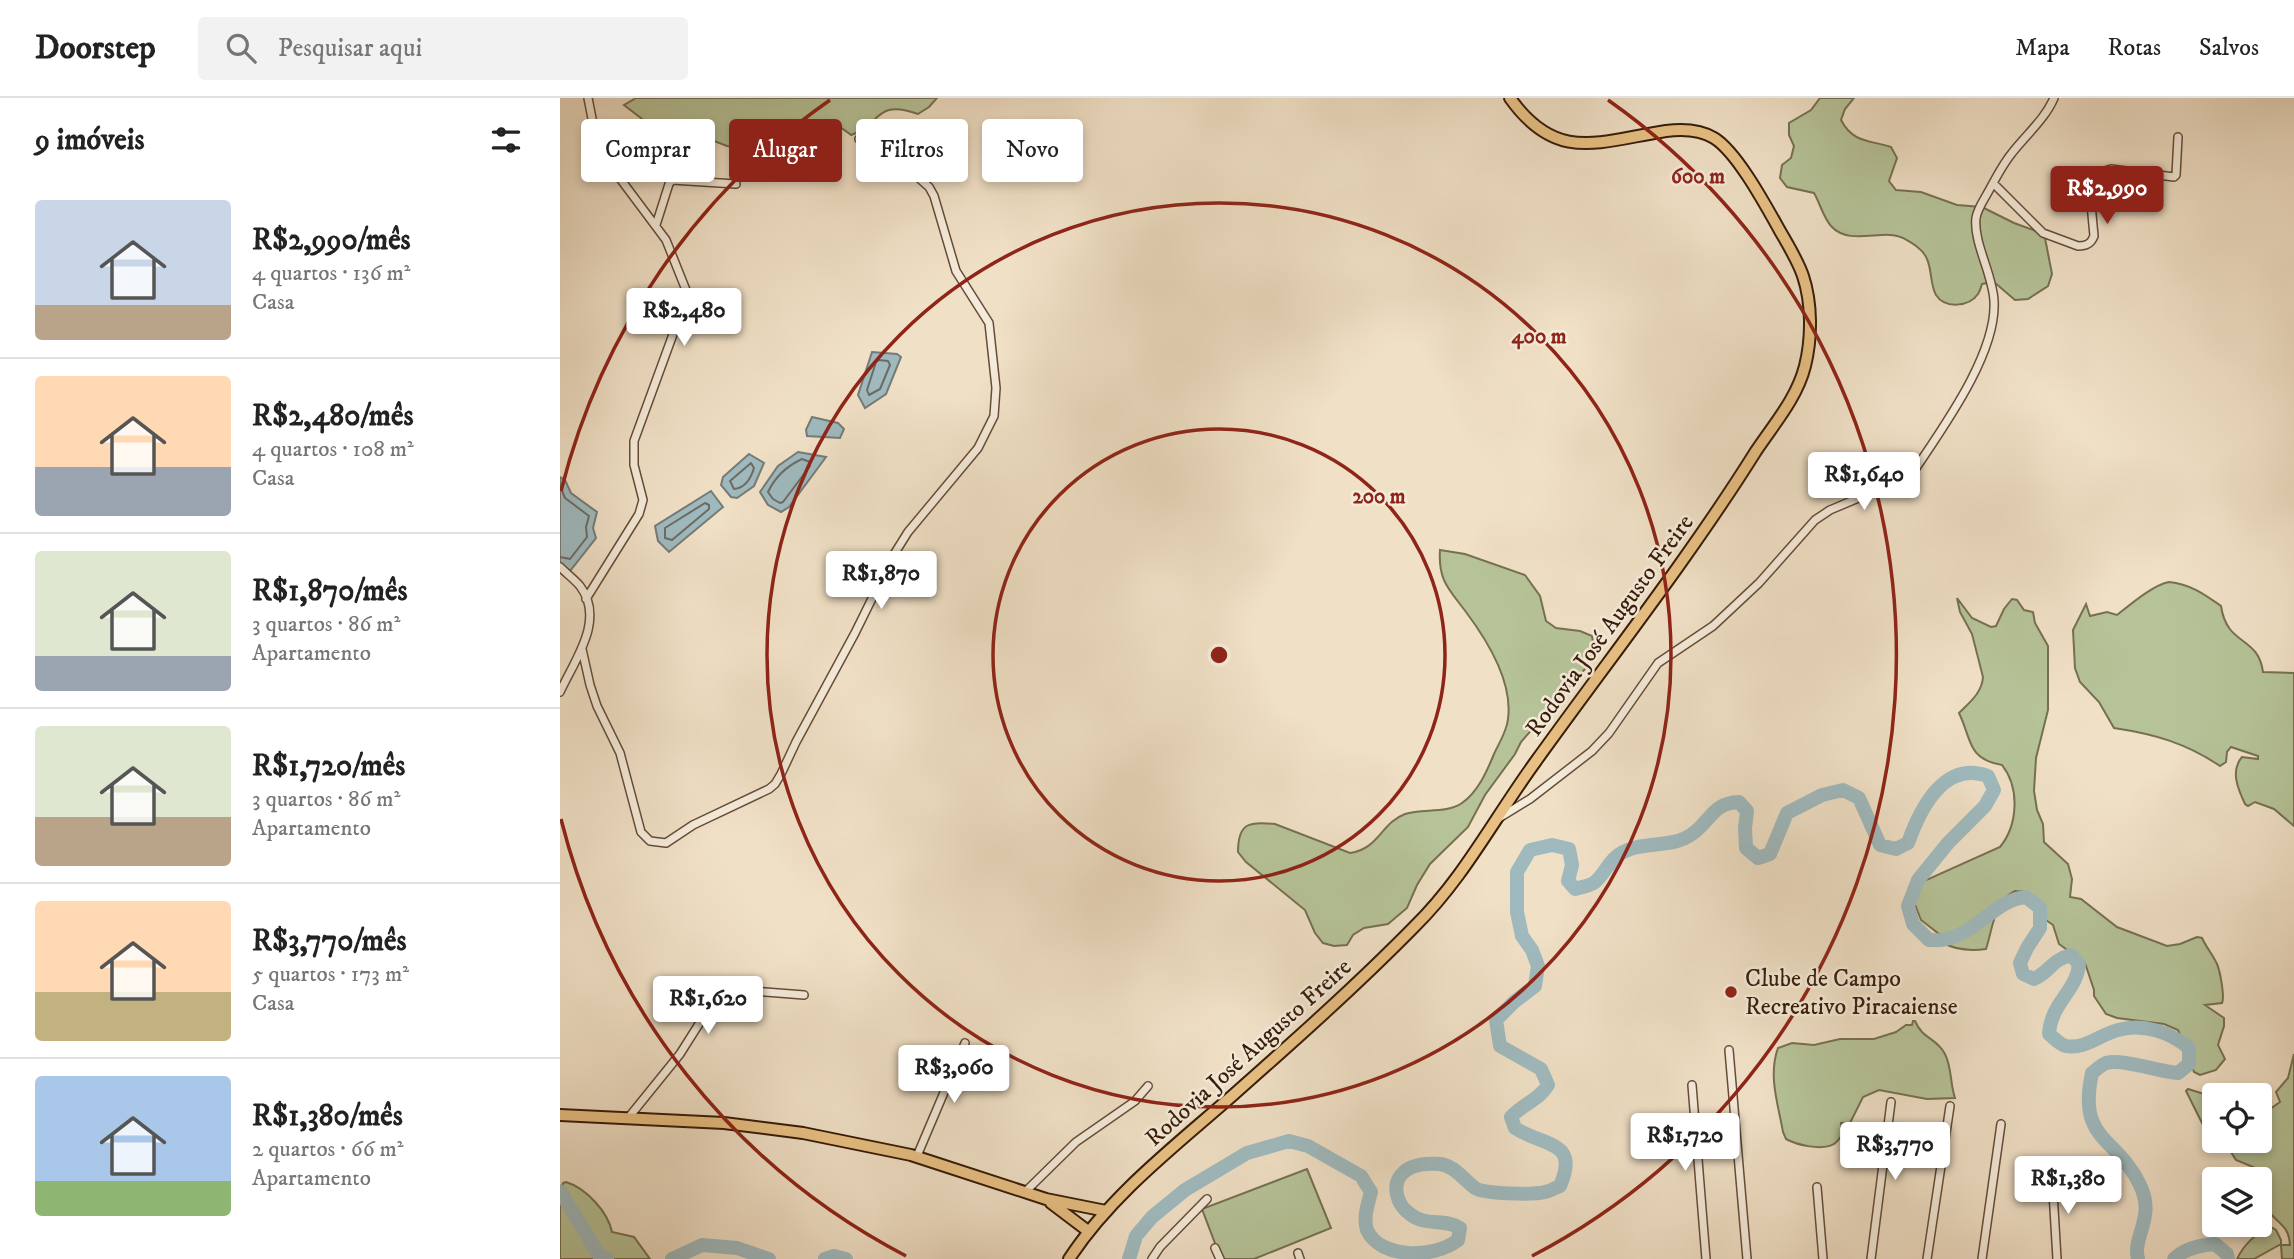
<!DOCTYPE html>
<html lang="pt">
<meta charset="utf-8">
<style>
body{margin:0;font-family:"IM FELL DW Pica",serif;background:#f2f2f2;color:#222;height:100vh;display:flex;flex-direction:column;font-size:26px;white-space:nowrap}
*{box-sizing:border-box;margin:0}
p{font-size:23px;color:#767676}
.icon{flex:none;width:38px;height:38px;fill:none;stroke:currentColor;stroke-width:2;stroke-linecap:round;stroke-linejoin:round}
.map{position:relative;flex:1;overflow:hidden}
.side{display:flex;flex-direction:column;background:#fff;width:560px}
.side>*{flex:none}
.banner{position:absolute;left:21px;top:21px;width:665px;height:63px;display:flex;gap:14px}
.fabs{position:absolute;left:1642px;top:985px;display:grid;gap:14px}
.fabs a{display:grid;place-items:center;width:70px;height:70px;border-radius:7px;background:#fff;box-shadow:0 4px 10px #0003;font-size:35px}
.price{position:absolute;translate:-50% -60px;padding:0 16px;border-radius:7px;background:#fff;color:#222;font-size:23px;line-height:46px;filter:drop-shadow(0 2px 4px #0008)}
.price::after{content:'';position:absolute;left:50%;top:42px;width:21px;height:16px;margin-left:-10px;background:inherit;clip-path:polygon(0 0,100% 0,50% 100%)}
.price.active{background:#8f2418;color:#fff}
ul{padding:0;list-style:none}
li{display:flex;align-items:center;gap:21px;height:175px;padding:0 35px}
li+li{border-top:2px solid #e0e0e0}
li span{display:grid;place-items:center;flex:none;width:196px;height:140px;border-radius:7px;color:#555}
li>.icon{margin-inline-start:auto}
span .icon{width:84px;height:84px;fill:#fffc;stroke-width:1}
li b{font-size:30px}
h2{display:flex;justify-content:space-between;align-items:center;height:84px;padding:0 35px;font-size:30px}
.pill{padding:0 24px;border-radius:7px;background:#fff;box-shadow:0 4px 10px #0003;font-size:24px;line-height:63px}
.pill.active{background:#8f2418;color:#fff}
header{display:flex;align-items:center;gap:42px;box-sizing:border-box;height:98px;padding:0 35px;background:#fff;border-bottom:2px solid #e0e0e0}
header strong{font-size:33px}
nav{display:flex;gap:38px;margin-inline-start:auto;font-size:24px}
.search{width:490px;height:63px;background:#f2f2f2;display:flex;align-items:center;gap:18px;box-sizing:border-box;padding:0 24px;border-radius:7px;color:#767676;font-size:26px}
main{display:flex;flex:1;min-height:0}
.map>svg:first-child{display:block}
</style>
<header>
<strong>Doorstep</strong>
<div class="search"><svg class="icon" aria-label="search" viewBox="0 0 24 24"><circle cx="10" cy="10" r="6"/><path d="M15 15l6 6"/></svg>Pesquisar aqui</div>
<nav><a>Mapa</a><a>Rotas</a><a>Salvos</a></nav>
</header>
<main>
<section class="side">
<h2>9 imóveis<svg class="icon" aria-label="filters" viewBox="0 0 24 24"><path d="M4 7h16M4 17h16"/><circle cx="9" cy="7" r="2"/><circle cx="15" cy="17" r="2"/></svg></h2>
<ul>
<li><span style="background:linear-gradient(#c9d6e8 75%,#b9a48a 0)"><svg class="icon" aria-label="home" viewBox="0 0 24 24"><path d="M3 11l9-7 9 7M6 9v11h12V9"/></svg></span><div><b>R$2,990/mês</b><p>4 quartos · 136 m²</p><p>Casa</p></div></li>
<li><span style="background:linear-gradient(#ffd9b3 65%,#9aa5b1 0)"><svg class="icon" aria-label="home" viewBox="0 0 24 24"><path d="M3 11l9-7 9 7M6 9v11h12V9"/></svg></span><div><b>R$2,480/mês</b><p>4 quartos · 108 m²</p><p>Casa</p></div></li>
<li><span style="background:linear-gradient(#dfe7d0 75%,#9aa5b1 0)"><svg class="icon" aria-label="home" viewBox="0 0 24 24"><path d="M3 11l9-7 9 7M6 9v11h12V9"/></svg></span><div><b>R$1,870/mês</b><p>3 quartos · 86 m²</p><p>Apartamento</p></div></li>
<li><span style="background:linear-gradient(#dfe7d0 65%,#b9a48a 0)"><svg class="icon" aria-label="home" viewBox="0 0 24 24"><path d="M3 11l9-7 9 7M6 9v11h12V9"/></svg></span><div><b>R$1,720/mês</b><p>3 quartos · 86 m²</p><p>Apartamento</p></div></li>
<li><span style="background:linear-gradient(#ffd9b3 65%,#c2b280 0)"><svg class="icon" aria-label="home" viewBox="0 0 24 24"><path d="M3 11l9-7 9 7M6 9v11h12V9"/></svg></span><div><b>R$3,770/mês</b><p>5 quartos · 173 m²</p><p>Casa</p></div></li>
<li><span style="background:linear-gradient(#a9c7e8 75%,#8fb573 0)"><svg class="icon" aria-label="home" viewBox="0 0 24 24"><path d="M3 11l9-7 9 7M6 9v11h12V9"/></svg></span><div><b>R$1,380/mês</b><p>2 quartos · 66 m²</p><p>Apartamento</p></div></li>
</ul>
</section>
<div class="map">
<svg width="1734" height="1161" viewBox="0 0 1734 1161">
<rect width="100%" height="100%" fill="#f0e0c6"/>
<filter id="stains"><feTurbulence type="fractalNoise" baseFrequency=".00286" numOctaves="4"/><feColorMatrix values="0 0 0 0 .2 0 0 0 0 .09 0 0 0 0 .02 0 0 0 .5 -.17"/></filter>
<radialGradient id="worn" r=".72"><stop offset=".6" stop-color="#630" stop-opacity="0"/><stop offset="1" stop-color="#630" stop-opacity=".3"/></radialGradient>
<path fill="#b6c398" stroke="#767051" stroke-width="2" d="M76,0H377L369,9L358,16C314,0 321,28 291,37C267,18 260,20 235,35C223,41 218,47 211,59L197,52L167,48L136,36L115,32L101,25L90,27L64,7Z
M1260,0H1294L1285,11L1281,22C1293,45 1309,42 1331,49L1337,60L1329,83L1336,92L1361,94L1397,107L1422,109L1454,125L1476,133L1485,140L1492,176L1488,188L1468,201L1455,202L1434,184L1422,186C1421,189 1420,193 1418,196C1409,209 1385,211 1376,197C1370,186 1372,172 1367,161C1363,151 1352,145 1343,140C1324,130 1290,149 1271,128C1263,119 1260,105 1254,95L1227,89L1220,80L1222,67L1231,60L1234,48L1229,37V25L1251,12Z
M880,452L905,456L965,477L980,498L986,523L996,530L1020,533L1032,538L1034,550L1025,571L961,644L955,656L925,697L908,729L870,766L857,787L847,810L828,826L804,830L793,837L787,847L774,848L763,845L755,835L745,812L686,764L678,754C678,725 689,723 715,726L790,755C819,751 821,725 845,716C863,710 886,716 902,705C918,694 927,673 934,656C939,645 947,633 948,621C953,584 927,542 906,514C889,491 878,483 880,452Z
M1609,484C1630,486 1644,496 1661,508C1667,549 1698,537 1703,574L1734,575V728L1714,711L1695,704L1688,708L1685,706C1678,691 1670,673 1682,659L1698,661V658L1671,649L1667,654L1666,664L1660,668C1626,645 1594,636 1554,630L1539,604L1520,584L1515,570L1513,532L1526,506L1530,518L1547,514L1557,517C1571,506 1593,487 1609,484Z
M1397,500L1412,520L1431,529L1436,528L1444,511L1452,501L1457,502L1464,512L1473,514L1475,525L1488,548V612L1476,660L1474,693L1477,712L1483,726L1484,744L1508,766L1512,781L1510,799L1521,801L1557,829L1607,848L1620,846L1637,839L1642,840C1646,849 1653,857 1657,866C1660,873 1665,899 1662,905L1645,907L1664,920V928L1658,947L1665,961L1656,972L1640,977L1634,974L1618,932L1604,926L1557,920L1546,916L1534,898V892L1525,865L1499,846L1493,827L1483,820L1480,810L1468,794L1455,793C1433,805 1433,830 1426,851C1411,853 1396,852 1383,845L1379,836L1361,822L1351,796L1364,783L1440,749C1458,727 1460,690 1442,667C1407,661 1412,642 1399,615C1409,605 1422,595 1423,579L1412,536L1400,514Z
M1353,923H1355C1363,942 1376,939 1385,956C1392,970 1390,986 1395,1000L1367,1001L1319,992L1303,999L1290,1025H1281L1282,1037C1281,1039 1276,1045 1274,1046C1262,1053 1237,1047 1226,1041L1223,1034C1218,1006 1208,977 1218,950L1232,945L1254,947L1280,941H1314L1336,934L1346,927H1352Z
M1734,956V1161H1722L1721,1147H1730C1729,1128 1719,1126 1709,1114L1708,1083L1698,1071L1676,1062L1669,1051L1655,1043H1699V1019L1720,1004L1716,994L1728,980Z
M1628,991L1654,999V1042L1643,1027L1626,993Z
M747,1071L771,1130L694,1161H661L642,1111Z
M6,1084C26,1090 48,1114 52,1134L74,1139L90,1161H0V1102L2,1099L3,1085Z
M1711,1129L1716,1132L1721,1142V1146L1694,1161H1677C1683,1148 1697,1133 1711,1129Z"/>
<path fill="#9fbabf" stroke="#757b77" stroke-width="2" d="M312,254L337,256L341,259L326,296L305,310L298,297Z
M252,319L278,325L284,331L280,340L247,338L246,332Z
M238,354L266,359L229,409L221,414L208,407L200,394L218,368Z
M189,356L204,365L194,388L177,400L171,399L161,387L163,379Z
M0,379L5,382L11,395L37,414L33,430L36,440L10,473L0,464Z
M151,393L163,409L109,454L98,443L95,428Z"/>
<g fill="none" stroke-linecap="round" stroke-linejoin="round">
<path stroke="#6b6b64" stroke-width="2" d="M319,262L328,263L330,267L320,291L309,297L307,292L316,264Z
M242,361L250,364V368L223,404L220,405L213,401L208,394C215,379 227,368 242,361Z
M191,365L194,370C191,380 186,390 174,391L170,383Z
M0,388L5,400L29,418L26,429L27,439L10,461L0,459
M145,405L149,407V411L112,442L105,440V430Z"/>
<path stroke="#9fbabf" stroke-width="14" d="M0,1093L39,1157L47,1161
M112,1161L142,1147L177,1150L209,1161
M265,1161L274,1158L286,1161
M569,1161L576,1138L592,1119L625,1092L687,1055L729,1043L748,1048L801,1078L811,1094C808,1106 803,1119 807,1132C820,1161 874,1161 898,1142L900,1130C885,1120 866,1129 850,1116C837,1107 830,1086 844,1074C852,1066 869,1065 880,1066C895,1068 904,1082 915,1090C924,1096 974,1097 985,1094C990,1093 995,1090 1000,1088C1020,1042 984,1049 955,1030L951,1019C964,1005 979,1002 988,987L981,971L940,948L936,922L954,904L975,888L978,868L972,852L962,838L957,814V774L970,752L992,747L1009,751L1012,767L1008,783L1015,791C1021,789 1030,788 1035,784C1045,776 1049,762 1060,756C1082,742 1112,751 1132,736C1151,723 1152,705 1179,704L1187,713L1185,730L1186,750L1198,760L1210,756L1227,715L1262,697L1283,692L1299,700L1320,747L1336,751L1348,745C1360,711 1384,662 1428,678L1434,692L1425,708L1388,745L1358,782L1348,808L1353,826L1369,842C1374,842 1381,843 1386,841C1417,835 1435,802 1466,799L1480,810V830L1467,850L1460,865L1463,876L1474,881C1491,873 1491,862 1511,857L1519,866C1517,893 1491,904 1489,936C1494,940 1500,947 1506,948C1524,952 1541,936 1558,932C1583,925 1610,934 1629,950V966L1618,975C1599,974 1562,960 1546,965C1541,967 1536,972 1532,975C1517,1044 1557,1038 1580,1087C1596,1120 1572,1138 1578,1161
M1614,1161C1625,1150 1640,1147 1655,1146L1667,1156L1668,1161"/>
<defs>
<path id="street" d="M1433,85L1483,135L1518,148C1526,148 1531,146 1534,138L1530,95L1539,75L1551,71L1614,79L1616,77L1618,39
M96,127L109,86L112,82L176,86
M0,469C6,475 14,481 20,488C46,522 14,563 0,594
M26,501L79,416L83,402L74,367V343L127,198L126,192L106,142L38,51L28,0
M22,551L30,587L37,608L60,655L81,734L90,743L106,745L133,727L209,691L215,686L221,676L236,644L295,535L333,458L348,434L418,350L434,318L436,290L429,225L396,173L374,98L369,89C349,72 326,45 299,41
M939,720L970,701L1032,653L1049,635L1098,565L1153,528L1199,485L1255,422L1270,412L1346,380L1356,370C1384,328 1437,255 1434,203C1433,177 1413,144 1416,120C1417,112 1423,103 1427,96C1435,82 1442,67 1452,55C1466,37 1485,21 1494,0
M1169,952L1187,1161
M1132,987L1146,1161
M69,1019L120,956L156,899C164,893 170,892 179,892L244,897
M357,1058L405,945
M1492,1077L1497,1161
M1257,1089L1263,1161
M465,1094L516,1044L575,1003L588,988
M655,1150L660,1161
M738,1155L740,1161
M592,1161L600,1149L647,1101
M1311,1161L1331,1004
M1367,1161L1390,1008
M1422,1161L1441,1026"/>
<path id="primary" d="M0,1017L164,1025L243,1035L351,1057L486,1101L546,1113
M491,1105L528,1133
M509,1161C551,1097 615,1048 672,998C734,943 796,888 854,829C904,780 935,719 976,663C1050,560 1129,460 1196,353C1214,326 1237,300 1245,268C1252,240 1252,205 1243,178C1238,163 1228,147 1220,133C1206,108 1177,54 1154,40C1139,31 1122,31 1106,33C1040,43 997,66 950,0"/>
</defs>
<use href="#street" stroke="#654d39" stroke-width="10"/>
<use href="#primary" stroke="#371c0a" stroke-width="14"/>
<use href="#street" stroke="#f5ebda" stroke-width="7"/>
<use href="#primary" stroke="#e8c083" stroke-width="10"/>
</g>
<g fill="none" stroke="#8f2418" stroke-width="3.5">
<circle cx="659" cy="557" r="226"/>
<circle cx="659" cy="557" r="452"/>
<path d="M346 1158A678 678 0 0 1 1 721M1 393A678 678 0 0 1 270 2M1048 2A678 678 0 0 1 972 1158"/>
</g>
<circle fill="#8f2418" stroke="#f5ebda" stroke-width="2.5" cx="1171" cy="894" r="7"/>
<g text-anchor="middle" stroke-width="5" stroke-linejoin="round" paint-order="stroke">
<g font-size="24" fill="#371c0a" stroke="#f5ebda">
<text transform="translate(1049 527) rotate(-54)" y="8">Rodovia José Augusto Freire</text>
<text transform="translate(688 954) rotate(-42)" y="8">Rodovia José Augusto Freire</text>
</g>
<g font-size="24" fill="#371c0a" stroke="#f5ebda" text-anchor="start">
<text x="1185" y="888">Clube de Campo<tspan x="1185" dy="28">Recreativo Piracaiense</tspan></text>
</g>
</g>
<circle cx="659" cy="557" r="10" fill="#8f2418" stroke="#f5ebda" stroke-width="3.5"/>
<g font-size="21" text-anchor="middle" font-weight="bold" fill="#8f2418" stroke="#f5ebda" stroke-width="5" stroke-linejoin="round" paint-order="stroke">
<text x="1138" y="85">600 m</text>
<text x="979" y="245">400 m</text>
<text x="819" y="405">200 m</text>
</g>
<rect width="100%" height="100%" filter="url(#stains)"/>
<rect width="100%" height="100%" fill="url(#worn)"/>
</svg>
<div class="fabs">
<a><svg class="icon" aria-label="locate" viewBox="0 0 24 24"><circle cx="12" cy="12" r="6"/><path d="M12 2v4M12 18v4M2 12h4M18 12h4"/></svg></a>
<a><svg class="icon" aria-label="layers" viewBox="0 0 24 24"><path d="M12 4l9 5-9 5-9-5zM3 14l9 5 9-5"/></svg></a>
</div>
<b class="price active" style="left:1547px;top:128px">R$2,990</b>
<b class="price" style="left:124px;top:250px">R$2,480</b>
<b class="price" style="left:1304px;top:414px">R$1,640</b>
<b class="price" style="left:321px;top:513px">R$1,870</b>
<b class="price" style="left:148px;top:938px">R$1,620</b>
<b class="price" style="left:394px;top:1007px">R$3,060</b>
<b class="price" style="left:1125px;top:1075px">R$1,720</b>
<b class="price" style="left:1335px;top:1084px">R$3,770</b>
<b class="price" style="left:1508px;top:1118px">R$1,380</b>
<div class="banner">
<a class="pill">Comprar</a>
<a class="pill active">Alugar</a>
<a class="pill">Filtros</a>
<a class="pill">Novo</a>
</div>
</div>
</main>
